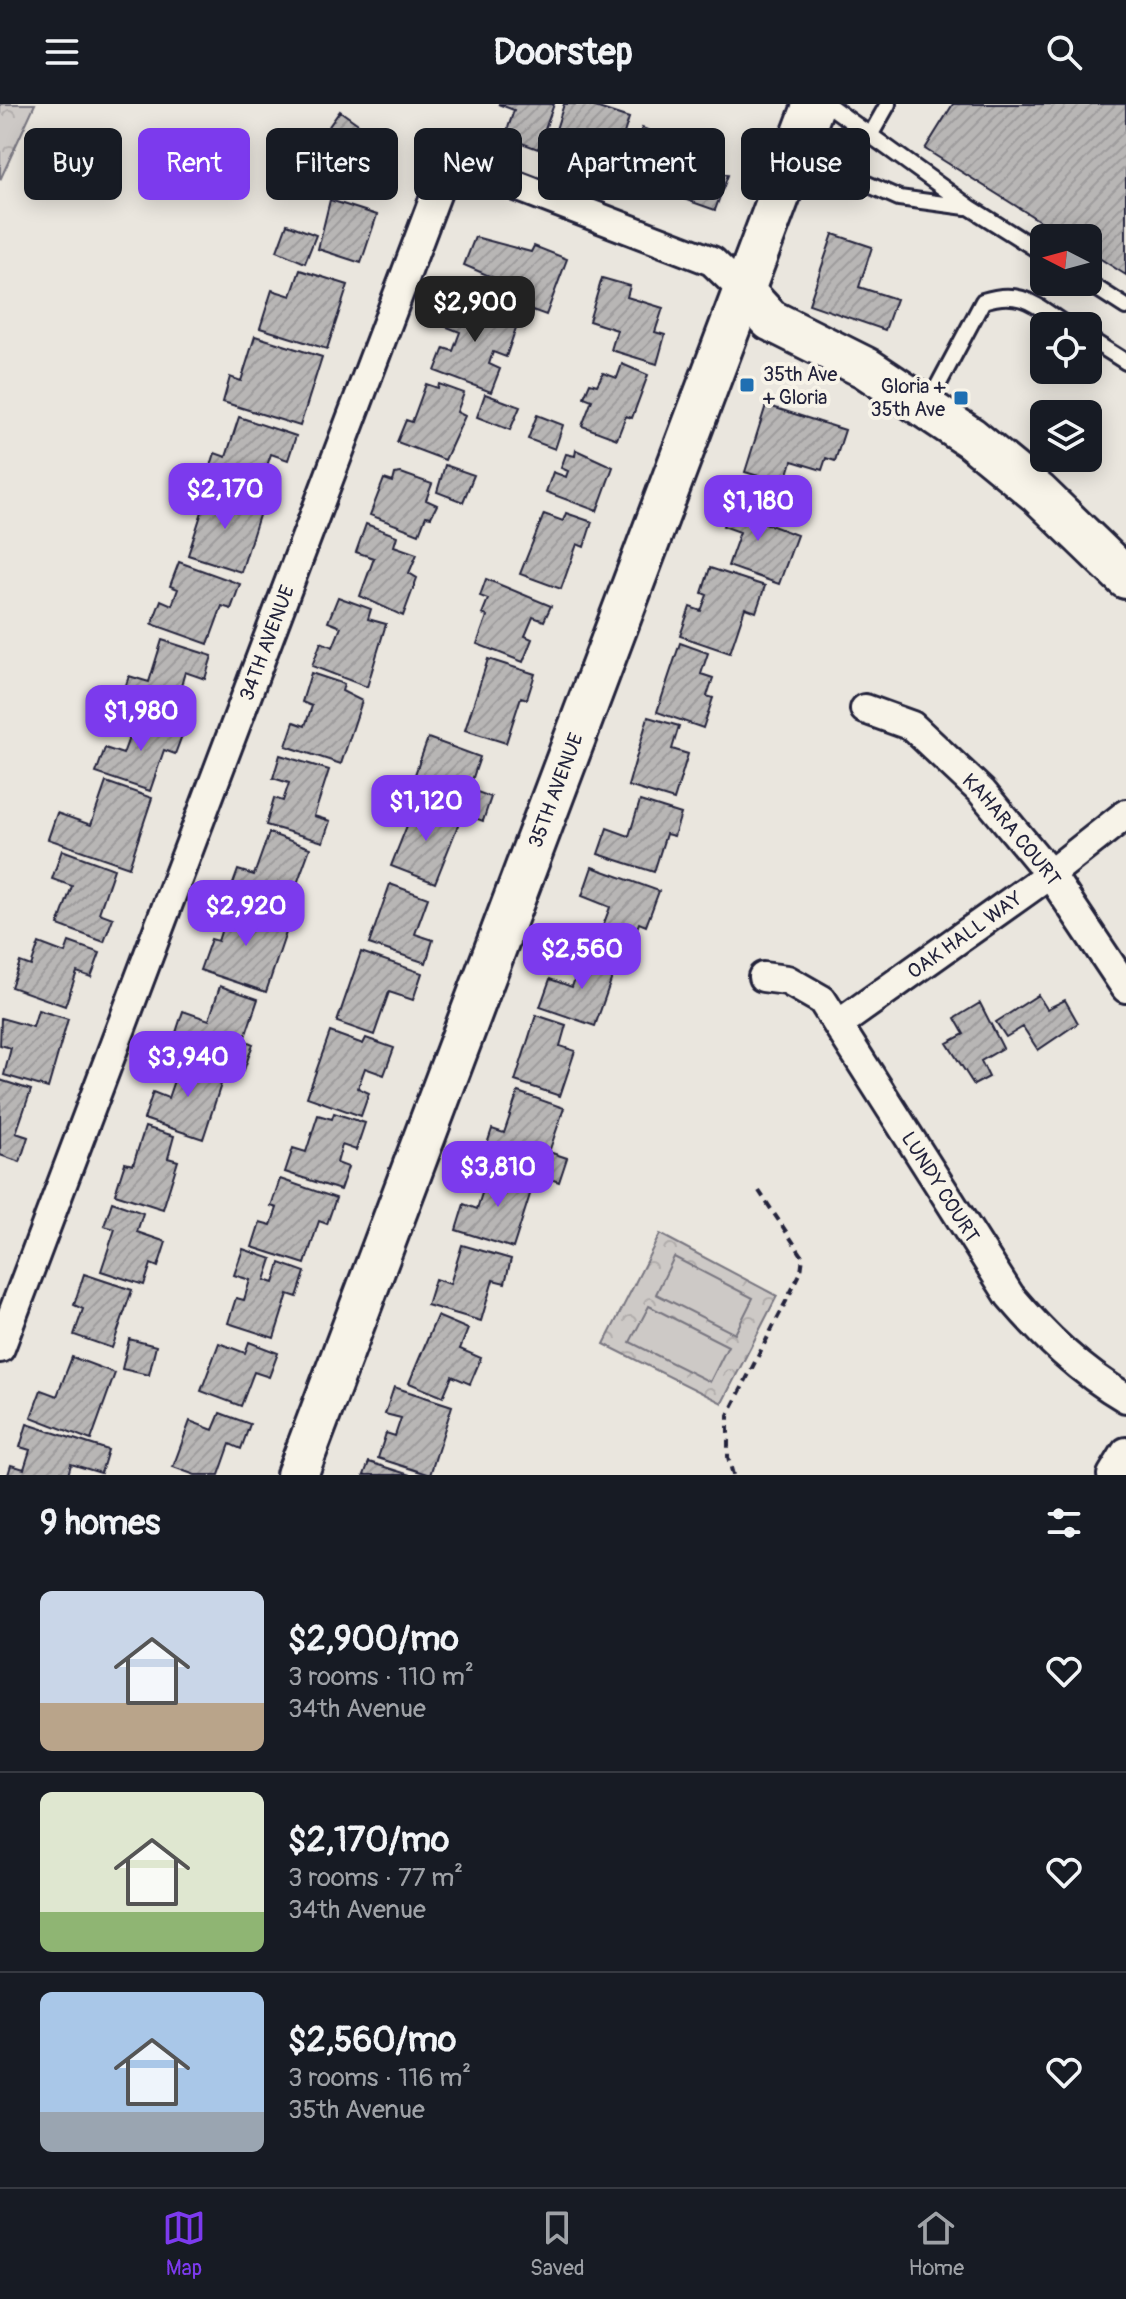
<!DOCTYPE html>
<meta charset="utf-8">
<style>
body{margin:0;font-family:Pangolin,sans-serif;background:#242831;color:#f1f3f6;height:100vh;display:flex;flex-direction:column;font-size:30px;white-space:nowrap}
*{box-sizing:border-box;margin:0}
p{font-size:26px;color:#9ea1a6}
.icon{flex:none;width:44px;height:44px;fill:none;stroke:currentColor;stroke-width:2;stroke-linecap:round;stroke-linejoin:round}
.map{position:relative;height:1371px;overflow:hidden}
.side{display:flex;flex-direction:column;background:#171b24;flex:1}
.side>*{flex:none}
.banner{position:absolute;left:24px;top:24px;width:1078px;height:72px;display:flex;gap:16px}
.needle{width:52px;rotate:276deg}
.buttons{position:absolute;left:1030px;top:120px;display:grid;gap:16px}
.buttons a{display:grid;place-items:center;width:72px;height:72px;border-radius:12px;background:#171b24;box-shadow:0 4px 20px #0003;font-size:40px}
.price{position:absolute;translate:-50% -68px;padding:0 18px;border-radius:16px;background:#7c3aed;color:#fff;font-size:26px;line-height:52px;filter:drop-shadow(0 2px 4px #0008)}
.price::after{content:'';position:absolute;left:50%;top:48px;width:24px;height:18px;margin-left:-12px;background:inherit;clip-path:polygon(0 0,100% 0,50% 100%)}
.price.selected{background:#222;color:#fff}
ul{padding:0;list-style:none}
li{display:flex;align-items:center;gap:24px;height:200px;padding:0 40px}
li+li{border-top:2px solid #363941}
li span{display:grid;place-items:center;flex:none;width:224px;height:160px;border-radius:12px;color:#555}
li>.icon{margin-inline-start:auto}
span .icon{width:96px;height:96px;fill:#fffc;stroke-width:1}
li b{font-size:34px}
h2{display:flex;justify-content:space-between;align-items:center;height:96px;padding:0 40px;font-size:34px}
.pill{padding:0 28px;border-radius:12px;background:#171b24;box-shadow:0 4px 20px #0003;font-size:28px;line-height:72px}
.pill.selected{background:#7c3aed;color:#fff}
header{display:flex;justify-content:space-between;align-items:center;height:104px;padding:0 40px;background:#171b24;font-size:36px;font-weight:800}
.dock{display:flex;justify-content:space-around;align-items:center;height:112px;border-top:2px solid #363941;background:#171b24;font-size:22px;color:#9ea1a6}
.dock a{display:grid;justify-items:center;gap:4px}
.dock .selected{color:#7c3aed}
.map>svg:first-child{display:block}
</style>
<header><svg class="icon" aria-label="menu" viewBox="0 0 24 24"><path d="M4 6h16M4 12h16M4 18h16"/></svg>Doorstep<svg class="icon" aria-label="search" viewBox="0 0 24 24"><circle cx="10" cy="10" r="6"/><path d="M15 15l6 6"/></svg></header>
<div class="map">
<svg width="1126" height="1371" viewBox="0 0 1126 1371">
<defs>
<pattern id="forest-crowns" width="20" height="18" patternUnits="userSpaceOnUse" patternTransform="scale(2)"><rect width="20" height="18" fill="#cdc9c6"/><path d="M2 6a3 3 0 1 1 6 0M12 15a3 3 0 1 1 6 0" fill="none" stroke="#b0acab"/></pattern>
<pattern id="building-hatch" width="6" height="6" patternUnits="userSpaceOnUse" patternTransform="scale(2)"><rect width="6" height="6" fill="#b8b6b5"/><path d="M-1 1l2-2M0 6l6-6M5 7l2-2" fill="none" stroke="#9e9c9d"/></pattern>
</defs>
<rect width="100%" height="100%" fill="#eae6de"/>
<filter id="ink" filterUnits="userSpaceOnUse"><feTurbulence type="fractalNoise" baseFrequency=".0125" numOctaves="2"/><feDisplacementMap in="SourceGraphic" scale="16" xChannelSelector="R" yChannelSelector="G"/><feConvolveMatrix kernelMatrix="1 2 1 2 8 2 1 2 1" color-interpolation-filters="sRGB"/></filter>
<g filter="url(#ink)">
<path fill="url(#forest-crowns)" stroke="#787680" stroke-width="2" d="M0,0H35L0,76Z
M660,1130L777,1192L722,1299L604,1240Z"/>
<path fill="#cdc9c6" stroke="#787680" stroke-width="2" d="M674,1153L753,1194L735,1230L656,1190Z
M649,1202L728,1242L710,1278L630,1238Z"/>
<path fill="url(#building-hatch)" stroke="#22223b" stroke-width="2" d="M498,0H554L538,45L505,33L514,6Z
M564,0H586L629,14L613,63L574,50L571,59L548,51Z
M953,0H1126V171L1088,147V134H1067L925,45Z
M340,7L382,37L342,93L300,63Z
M642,24L722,54L717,67L728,71L715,106L647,82L645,88L622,79Z
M330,96L377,111L361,159L318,145Z
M287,120L316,131L305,159L277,147Z
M833,130L872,143L859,183L896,195L885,226L809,200Z
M475,133L531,148L534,142L567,155L546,211L521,202L526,188L464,161Z
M300,166L348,181L327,245L260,224L272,186L291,192Z
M602,174L630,182L627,193L663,204L655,228L665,231L657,260L611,246L617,226L589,217Z
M453,194L518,218L506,253L493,248L489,260L500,265L491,288L435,267L444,244L453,247L460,228L442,221Z
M255,232L322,253L300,322L223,298L230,273L241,277Z
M622,260L648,271L632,314L626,312L617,335L582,322L592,296L584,293L590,279L597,281L603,269L617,274Z
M426,280L438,284L439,280L464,289L457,308L465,312L445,356L397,338L406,316L412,318Z
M485,290L520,303L510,326L477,313Z
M766,301L845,326L835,357L826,354L822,366L792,357L785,380L745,368Z
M537,311L563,321L555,345L528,335Z
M239,313L296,332L288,356L271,350L265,368L270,370L263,393L207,374L215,349L226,353Z
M576,346L613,363L597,407L546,388L553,368L566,373L568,367L561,364L566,350L575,352Z
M445,361L474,371L463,398L437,388Z
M401,369L432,380L426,396L437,401L431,413L426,412L419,430L370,411L384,375L393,378L395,370Z
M209,386L262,402L241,468L188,451Z
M733,394L761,405L757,416L797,431L779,480L728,462L740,428L723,422Z
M566,409L592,418L584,443L577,440L561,485L520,470L544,410L563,417Z
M366,420L397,432L394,442L417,450L409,469L417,474L403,512L360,492L374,454L356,448Z
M179,458L240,480L231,505L222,502L208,540L152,520L161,496L172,501L178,485L170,482Z
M710,464L765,482L756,508L745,504L730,549L680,532L690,503L701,507L707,491L702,489Z
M486,475L551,502L544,517L533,513L525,532L532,535L523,558L477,540L487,512L482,510L488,495L480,492Z
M338,493L371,505L368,515L386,520L367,583L312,562L321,538L333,543L341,523L328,518Z
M162,536L212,552L205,575L185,568L179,589L189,592L182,613L122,593L129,572L149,578Z
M680,539L708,549L701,570L713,574L707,592L713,594L703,624L657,608Z
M488,555L535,570L527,595L521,593L506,639L465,626Z
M311,569L344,580L342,587L362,597L341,660L286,642L294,618L305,622L312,602L302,598Z
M138,609L184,626L175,650L164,646L150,687L96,669L105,644L123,650Z
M648,613L679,622L672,645L688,650L674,696L628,682Z
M428,634L480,653L469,685L491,693L483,717L408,690Z
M280,651L329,666L314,712L330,717L323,738L266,721L274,694L283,697L289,679L273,674Z
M106,678L152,694L129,763L48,735L57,709L91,721Z
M640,697L681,710L674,732L666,730L654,768L598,750L607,724L629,732Z
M416,699L460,716L435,779L391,762Z
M269,729L310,744L290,799L280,795L276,808L229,791L238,766L254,771Z
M62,746L114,765L99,809L113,814L104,838L58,821L72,782L52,775Z
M592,763L659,787L646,822L639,819L628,849L597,838L610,803L582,792Z
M390,780L428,794L415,830L433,836L426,859L369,840Z
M230,800L289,820L266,888L200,866L211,835L218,837Z
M69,838L100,849L91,873L77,868L65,902L11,883L20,858L31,862L39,839L65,849Z
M584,847L617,859L595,922L540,903L550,875L572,883Z
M361,848L422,869L413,896L389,888L374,931L337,918Z
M220,882L258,895L244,936L253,940L244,966L172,941L183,907L209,916Z
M1038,891L1047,905L1065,896L1078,919L1038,946L1023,923L1006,933L996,918Z
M980,899L1003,944L981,957L989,973L974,981L947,939L964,930L955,914Z
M38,906L68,915L48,984L4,971L11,944L0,941L1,914L33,923Z
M536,911L566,921L560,942L575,947L560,992L515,977Z
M330,928L363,940L366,934L394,944L384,971L365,964L358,984L369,989L361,1012L307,993Z
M182,953L225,968L203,1035L144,1015L153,988L168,994Z
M0,976L31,986L16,1029L28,1033L20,1058L0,1051Z
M518,988L564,1004L549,1048L567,1054L559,1078L483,1052L492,1025L504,1029Z
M334,1009L365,1019L356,1046L342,1041L337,1059L348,1063L340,1086L285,1068L293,1044L306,1048L318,1011L332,1015Z
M145,1023L174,1032L168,1054L178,1057L163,1105L115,1090L125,1059L133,1061Z
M490,1064L534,1078L513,1144L456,1126L464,1100L477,1105Z
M280,1075L336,1094L327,1120L319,1117L305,1160L252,1143L260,1118L271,1121L277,1104L271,1102Z
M112,1098L143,1109L137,1128L166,1138L158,1163L151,1160L144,1181L101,1167L115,1125L104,1122Z
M462,1141L511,1155L505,1179L493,1176L481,1217L427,1201L435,1175L450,1180Z
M243,1145L272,1155L265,1176L274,1179L280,1159L305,1168L297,1193L288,1190L274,1234L228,1219L236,1194L244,1196L250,1176L234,1171Z
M84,1170L132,1186L112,1244L74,1231L83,1205L74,1201Z
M437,1212L468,1225L460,1245L481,1254L470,1280L452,1272L443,1293L409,1279Z
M129,1235L156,1242L149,1271L122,1265Z
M249,1238L278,1249L269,1273L254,1268L241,1302L201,1287L219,1239L245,1249Z
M72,1253L115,1269L91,1336L31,1313L41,1286L57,1292Z
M394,1283L452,1302L430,1371L378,1354L386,1329L395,1332L401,1314L385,1310Z
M220,1309L250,1320L241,1345L230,1340L219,1371H195L173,1363L190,1317L213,1326Z
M27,1320L108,1346L101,1369L71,1360L68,1371H8L11,1361L24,1365L30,1346L20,1343Z
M369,1358L410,1371H364Z"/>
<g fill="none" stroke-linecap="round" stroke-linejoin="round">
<defs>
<path id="lane" d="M827,0L971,104L1044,150
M871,30L888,0
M797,49L899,94L966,103
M1087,178L1126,203
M1088,234L1126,258
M927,302L983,197C1022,184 1036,202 1068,222"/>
<g id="street">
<path id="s1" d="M865,605L912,622L982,688L1050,770L1126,884"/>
<path id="s2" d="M763,873L787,876L822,896L1010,1192C1044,1232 1080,1267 1126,1294"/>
<path id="s3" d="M839,920L1050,770L1126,710"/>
<path id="s4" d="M0,1244L449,56L712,157L744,188"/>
<path d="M1112,1371L1126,1348"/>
</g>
<g id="secondary">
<path d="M744,188L770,216L866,264L971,334L1038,389L1126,474"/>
<path id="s5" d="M297,1371L814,0"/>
</g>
</defs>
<use href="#lane" stroke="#22223b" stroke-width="20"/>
<use href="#street" stroke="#22223b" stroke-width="34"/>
<use href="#secondary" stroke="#22223b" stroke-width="46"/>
<path stroke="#22223b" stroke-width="4" stroke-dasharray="8 6" stroke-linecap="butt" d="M733,1371L728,1353V1311L801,1168L803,1153L759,1087"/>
<use href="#lane" stroke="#f7f3e8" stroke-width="14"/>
<use href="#street" stroke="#f7f3e8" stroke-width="28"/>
<use href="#secondary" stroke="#f7f3e8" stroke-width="40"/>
</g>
</g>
<g fill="#1f6fb2" stroke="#f7f3e8" stroke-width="3">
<rect x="739" y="273" width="16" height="16" rx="4"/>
<rect x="953" y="286" width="16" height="16" rx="4"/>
</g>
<g text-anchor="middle" stroke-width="8" stroke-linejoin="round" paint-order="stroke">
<g font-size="20" fill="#22223b" stroke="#f7f3e8" text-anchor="start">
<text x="763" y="277">35th Ave<tspan x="763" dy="23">+ Gloria</tspan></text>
<text x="945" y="289" text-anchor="end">Gloria +<tspan x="945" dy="23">35th Ave</tspan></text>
</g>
<g font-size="20" fill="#22223b" stroke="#f7f3e8">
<text dy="7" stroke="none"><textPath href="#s4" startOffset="754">34TH AVENUE</textPath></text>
<text dy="7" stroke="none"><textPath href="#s5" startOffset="732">35TH AVENUE</textPath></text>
<text dy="7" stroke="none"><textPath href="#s1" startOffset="194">KAHARA COURT</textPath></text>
<text dy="7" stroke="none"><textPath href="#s3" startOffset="154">OAK HALL WAY</textPath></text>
<text dy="7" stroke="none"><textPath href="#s2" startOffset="286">LUNDY COURT</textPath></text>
</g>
</g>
</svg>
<div class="buttons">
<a><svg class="needle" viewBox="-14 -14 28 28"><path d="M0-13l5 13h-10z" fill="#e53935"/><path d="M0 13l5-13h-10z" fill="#9ea1a6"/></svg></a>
<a><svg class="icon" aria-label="locate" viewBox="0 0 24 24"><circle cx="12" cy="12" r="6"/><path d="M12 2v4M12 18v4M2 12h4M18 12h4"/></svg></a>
<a><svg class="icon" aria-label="layers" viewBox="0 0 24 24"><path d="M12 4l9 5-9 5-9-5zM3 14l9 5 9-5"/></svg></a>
</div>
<b class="price selected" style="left:475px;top:240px">$2,900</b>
<b class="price" style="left:225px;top:427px">$2,170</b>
<b class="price" style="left:758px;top:439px">$1,180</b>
<b class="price" style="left:141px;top:649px">$1,980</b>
<b class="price" style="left:426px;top:739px">$1,120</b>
<b class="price" style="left:246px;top:844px">$2,920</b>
<b class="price" style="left:582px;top:887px">$2,560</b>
<b class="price" style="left:188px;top:995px">$3,940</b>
<b class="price" style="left:498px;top:1105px">$3,810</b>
<div class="banner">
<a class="pill">Buy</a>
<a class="pill selected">Rent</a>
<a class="pill">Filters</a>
<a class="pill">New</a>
<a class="pill">Apartment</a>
<a class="pill">House</a>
</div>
</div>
<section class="side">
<h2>9 homes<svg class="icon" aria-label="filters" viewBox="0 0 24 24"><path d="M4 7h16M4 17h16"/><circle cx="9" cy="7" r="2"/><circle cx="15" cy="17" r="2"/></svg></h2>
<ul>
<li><span style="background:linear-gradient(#c9d6e8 70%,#b9a48a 0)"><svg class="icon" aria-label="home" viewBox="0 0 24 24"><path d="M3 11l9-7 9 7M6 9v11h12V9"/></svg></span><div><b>$2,900/mo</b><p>3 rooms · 110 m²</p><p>34th Avenue</p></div><svg class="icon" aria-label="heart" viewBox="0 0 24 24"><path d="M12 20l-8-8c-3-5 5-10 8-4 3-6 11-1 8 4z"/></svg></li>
<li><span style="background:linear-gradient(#dfe7d0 75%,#8fb573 0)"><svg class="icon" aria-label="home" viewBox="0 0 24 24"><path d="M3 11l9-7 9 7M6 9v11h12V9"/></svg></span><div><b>$2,170/mo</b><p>3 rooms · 77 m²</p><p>34th Avenue</p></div><svg class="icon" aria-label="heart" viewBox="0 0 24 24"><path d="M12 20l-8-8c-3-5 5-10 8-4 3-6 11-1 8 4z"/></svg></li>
<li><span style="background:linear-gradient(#a9c7e8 75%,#9aa5b1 0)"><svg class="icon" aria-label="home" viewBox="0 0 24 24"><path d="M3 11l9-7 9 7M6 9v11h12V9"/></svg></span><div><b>$2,560/mo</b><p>3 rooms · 116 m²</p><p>35th Avenue</p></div><svg class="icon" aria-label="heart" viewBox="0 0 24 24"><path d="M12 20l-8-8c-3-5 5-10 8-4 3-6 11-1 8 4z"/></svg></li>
</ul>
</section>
<nav class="dock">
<a class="selected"><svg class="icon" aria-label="map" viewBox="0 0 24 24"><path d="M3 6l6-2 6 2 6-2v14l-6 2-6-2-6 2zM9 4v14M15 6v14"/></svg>Map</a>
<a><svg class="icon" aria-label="saved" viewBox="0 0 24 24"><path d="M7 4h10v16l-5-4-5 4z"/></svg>Saved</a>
<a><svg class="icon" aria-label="home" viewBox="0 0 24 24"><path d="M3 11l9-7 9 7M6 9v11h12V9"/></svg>Home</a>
</nav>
